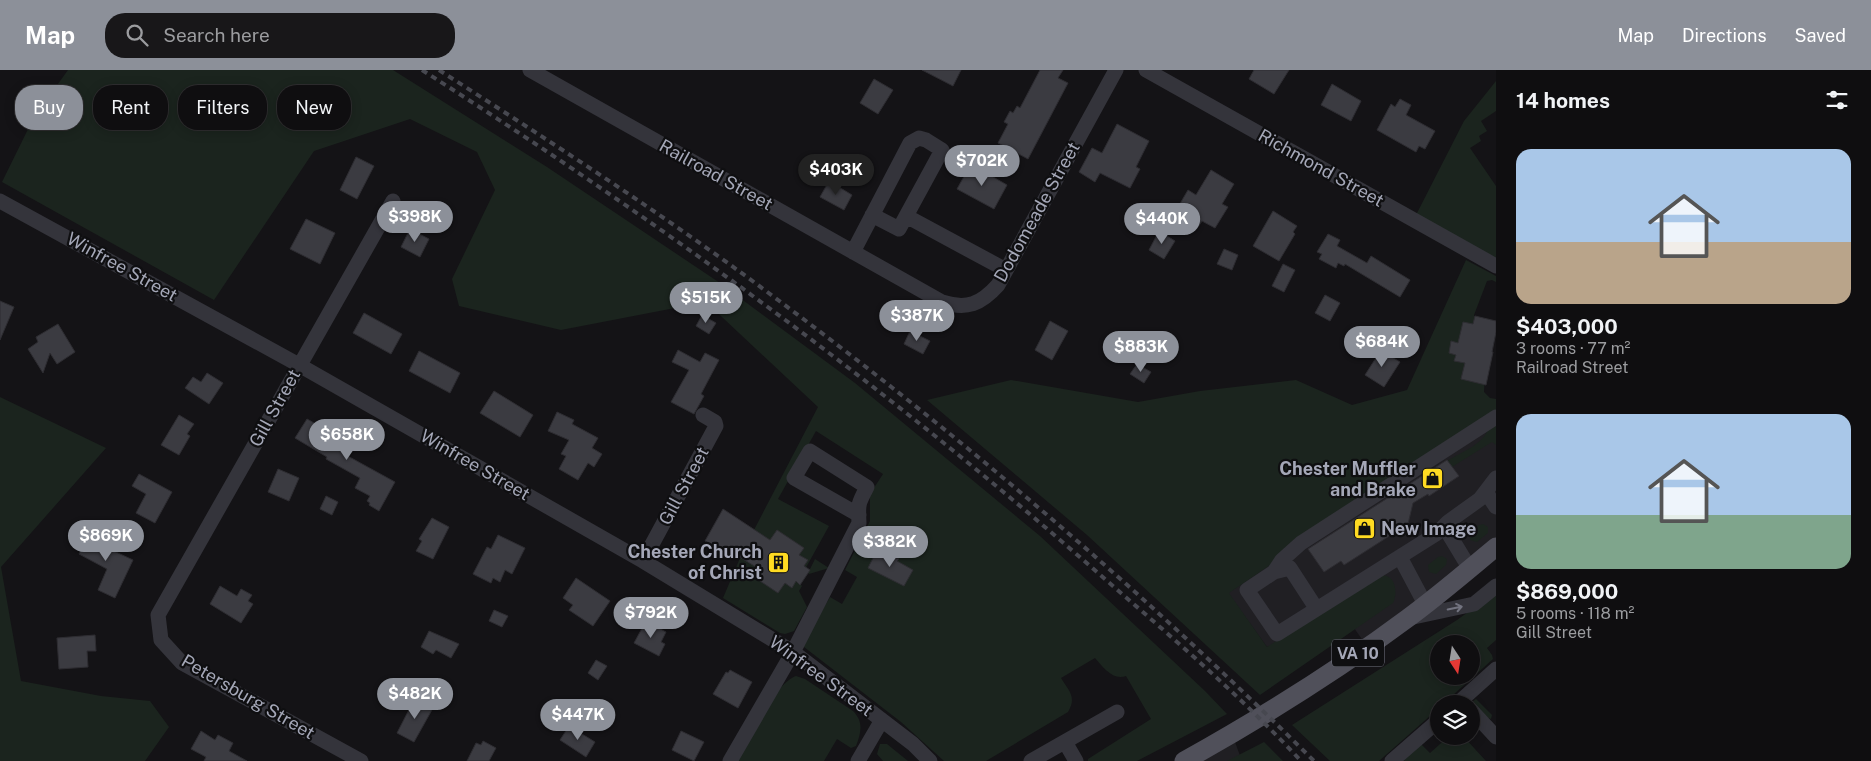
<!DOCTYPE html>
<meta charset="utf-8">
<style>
body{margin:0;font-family:"Public Sans",sans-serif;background:#181719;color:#f1f3f6;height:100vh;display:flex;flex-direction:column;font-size:19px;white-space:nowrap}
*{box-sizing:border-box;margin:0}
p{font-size:16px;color:#9b9c9f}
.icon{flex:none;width:28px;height:28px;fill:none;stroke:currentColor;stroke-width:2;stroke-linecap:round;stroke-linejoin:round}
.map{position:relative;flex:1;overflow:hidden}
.panel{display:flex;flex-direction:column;background:#0f0e10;width:375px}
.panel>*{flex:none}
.guide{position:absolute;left:15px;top:15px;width:475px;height:45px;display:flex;gap:10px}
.needle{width:32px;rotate:168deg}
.buttons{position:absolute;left:1430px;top:565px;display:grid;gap:10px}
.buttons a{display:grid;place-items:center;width:50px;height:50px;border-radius:50%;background:#0f0e10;box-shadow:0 2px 12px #0003,0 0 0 1px #2f2e30;font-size:25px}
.price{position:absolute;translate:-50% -42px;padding:0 11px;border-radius:18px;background:#8c9099;color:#fff;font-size:16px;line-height:32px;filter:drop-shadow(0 1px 2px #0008)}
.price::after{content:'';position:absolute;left:50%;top:30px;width:15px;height:11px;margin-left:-8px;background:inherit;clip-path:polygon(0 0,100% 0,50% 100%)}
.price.active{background:#222;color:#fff}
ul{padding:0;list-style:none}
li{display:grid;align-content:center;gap:10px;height:265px;padding:0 20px}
li span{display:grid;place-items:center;height:155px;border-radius:15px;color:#555}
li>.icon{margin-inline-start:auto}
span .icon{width:90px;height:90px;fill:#fffc;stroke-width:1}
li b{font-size:21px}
h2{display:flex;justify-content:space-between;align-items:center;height:60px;padding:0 20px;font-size:21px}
.chip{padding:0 18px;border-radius:20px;background:#0f0e10;box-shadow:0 2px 12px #0003,0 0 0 1px #2f2e30;font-size:18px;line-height:45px}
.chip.active{background:#8c9099;color:#fff}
header{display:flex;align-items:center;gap:30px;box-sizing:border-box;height:70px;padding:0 25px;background:#8c9099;color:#fff}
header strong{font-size:24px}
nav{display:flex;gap:28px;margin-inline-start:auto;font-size:18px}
.search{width:350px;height:45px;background:#181719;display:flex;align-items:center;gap:12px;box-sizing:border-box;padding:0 18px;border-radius:20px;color:#9b9c9f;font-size:19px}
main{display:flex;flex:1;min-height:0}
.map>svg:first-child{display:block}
</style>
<header>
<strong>Map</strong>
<div class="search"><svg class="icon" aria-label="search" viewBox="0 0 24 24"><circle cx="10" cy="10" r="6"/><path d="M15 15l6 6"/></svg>Search here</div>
<nav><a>Map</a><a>Directions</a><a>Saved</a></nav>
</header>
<main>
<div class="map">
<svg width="1496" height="691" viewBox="0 0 1496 691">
<rect width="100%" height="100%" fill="#141316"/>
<path fill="#201f23" d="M1496,341V476L1366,575L1347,548L1267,577L1228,523Z
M1232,664L1242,691H1185Z"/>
<path fill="#1b241e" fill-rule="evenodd" d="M68,0H393L547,97L717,211L855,313L1040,466L1205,621L1227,644L1137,691H1088V689L1151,649L1126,606C1113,611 1103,597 1095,588L1061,608C1069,621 1077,627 1068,642L986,691H944L901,652L804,577V571L830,527L842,534L857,507L845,500L870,451V424L883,404L816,361L778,429L829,456L798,512L802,516L799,521L807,537L794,561L785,564L780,563L723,528L743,481L818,337L706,232L561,260L459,236L452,209L495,120L477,82L410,49L314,81L214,230L2,112L34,47Z
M1496,11V41L1481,51L1487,61L1479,66L1481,71L1470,78L1496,116V188L1416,145L1464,51Z
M1466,190L1496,206V212L1492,210L1487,211L1474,245L1486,281L1484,322L1490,328L1496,329V341L1229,523L1267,577L1377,507C1394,500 1399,521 1393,533L1260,625L1087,465L927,330L1011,310L1138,332L1200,321L1296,310L1352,335L1407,320Z
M0,327L106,378L1,497L21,611L101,626L150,631L169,657L145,691H0Z
M1496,354V375L1492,372L1452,397L1447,391C1460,383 1484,374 1488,359Z
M1483,454L1488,457V463L1477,472L1470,470V463L1479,455Z
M1442,486L1447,489L1446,495L1436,504L1429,502L1428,495L1438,487Z
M815,489L829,498L809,504L808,503Z
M1496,522V570L1487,578L1492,585L1493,589L1443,634H1439V638L1379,691H1330L1292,655L1457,550ZM1439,574H1471V606H1439Z
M796,606L805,609L853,641C864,652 861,663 856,676L851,678L837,669L824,691H736C747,671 775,613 796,606Z
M1476,629L1492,645L1491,649L1488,648L1474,633L1473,631Z
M1449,666H1463L1486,691H1404L1406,686L1421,674L1430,683Z
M1264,672L1283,691H1227Z
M880,674H887L908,691H883L877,684Z"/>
<path fill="#3b3b41" stroke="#2e2d32" d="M922,0H961L953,16Z
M1040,0H1063L1058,8L1068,13L1028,89L998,73L1008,54L1004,52L1010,41L1013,43L1017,36L1020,38Z
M1254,0H1289L1274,24L1249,9Z
M874,9L893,20L878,44L860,33Z
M1332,14L1361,31L1351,51L1321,35Z
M1400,29L1411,35L1406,45L1435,61L1425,79L1419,76L1416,82L1377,60L1391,34L1395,37Z
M1117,54L1149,71L1136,97L1140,99L1130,118L1100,103L1095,112L1079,102L1092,78L1102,83Z
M356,87L374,96L357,129L340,120Z
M971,94L1007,115L994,139L957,119Z
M1211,100L1234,114L1222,134L1228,137L1215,158L1202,151L1198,157L1174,144L1188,120L1196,125Z
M829,111L852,125L844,140L820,127Z
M1273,141L1297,156L1293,162L1295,164L1279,191L1253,176Z
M306,149L335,163L320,194L290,179Z
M410,159L429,169L420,187L401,177Z
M1159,161L1175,171L1164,189L1149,180Z
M1328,164L1340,170L1337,176L1367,193L1371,186L1410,210L1400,227L1345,194L1344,196L1338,193L1336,198L1319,189L1322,184L1317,182Z
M1224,179L1238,185L1232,200L1217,194Z
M1283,194L1295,200L1284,222L1272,216Z
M1325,225L1340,233L1330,251L1315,243Z
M0,231L14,237L0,270Z
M364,243L402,264L391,284L353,263Z
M702,245L716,253L709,264L696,256Z
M1475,246L1496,251V262L1492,282H1493L1486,315L1461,309L1465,293L1454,291L1456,285L1449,283L1451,271L1458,273L1463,252L1473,254Z
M1050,251L1068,261L1052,290L1035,280Z
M58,254L75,282L57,294L50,283L43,303L28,279L38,272L36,267Z
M910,261L930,271L923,284L904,274Z
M678,280L700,292L705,283L719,290L701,324L704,326L694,344L671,332L689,300L672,292Z
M1381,280L1400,292L1384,317L1365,305Z
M419,281L460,303L450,323L409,301Z
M1137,294L1151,302L1144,313L1130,304Z
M207,303L223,313L209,334L185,318L193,307L201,312Z
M494,321L533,345L520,367L480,343Z
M557,342L574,350L572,354L598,368L592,378L602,384L594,397L588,393L578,410L559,399L566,386L561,384L569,370L548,361Z
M179,345L194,354L187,364L190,366L179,385L161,375Z
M307,349L339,367L343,360L354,367L344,384L395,412L379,441L369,435L370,433L367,431L370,426L355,418L360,408L326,389L327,387L295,368Z
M1447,390L1459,406L1429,426L1428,424L1413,433L1408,454L1344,495L1341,491L1324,502L1308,479Z
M278,399L299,408L289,431L268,422Z
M139,404L172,422L155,453L136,443L146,424L132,416Z
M326,426L338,432L332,445L320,439Z
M723,439L770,470L777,460L804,478L799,485L808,490L804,496L810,500L800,515L796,511L792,518L785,513L778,523L751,505L756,497L733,483L731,486L705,471Z
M432,448L449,457L433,489L416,481L422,471L419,469Z
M93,457L107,465L102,475L103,476L133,490L115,528L98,520L107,499L79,484Z
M498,465L525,478L512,504L505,500L500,512L493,508L491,513L473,504L487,477L491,479Z
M877,480L899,489L897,491L913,500L904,516L868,498Z
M576,508L610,531L593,556L569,540L573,535L563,528Z
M220,516L237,526L241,519L252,525L248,531L253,534L241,553L210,534Z
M494,540L508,546L502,557L489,551Z
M646,551L666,562L661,572L665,574L659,586L634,573Z
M429,561L459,574L451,588L436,580L433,584L421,577Z
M95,565L96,581H87L88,597L59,599L57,568Z
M596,590L607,596L598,610L588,603Z
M730,600L752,612L738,638L713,624L726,602L728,603Z
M415,628L433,638L414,672L397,663Z
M569,656L595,672L586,687L560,670Z
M201,661L215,670L218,665L233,673L229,681L247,691H204L206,687L191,679Z
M681,661L704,672L694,691L672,680Z
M483,671L496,678L489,691H467L476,673L481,675Z"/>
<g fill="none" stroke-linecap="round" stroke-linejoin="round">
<path stroke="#34343b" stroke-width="15" d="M530,0L942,232C967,240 981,234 998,215L1116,0
M1146,0L1496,196
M0,131L299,295L643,491L793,582L913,674L930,691
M906,146L1006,200
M853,182L910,73L919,68L926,70L942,80L899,159L872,145
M1486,422L1496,437
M1444,456L1470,499
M1400,487L1425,534
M643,491L716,356L715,352L703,345
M1274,502L1282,490L1301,473L1496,347
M1316,538L1290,498L1274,502L1247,520L1277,564L1436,464L1448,452L1480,429L1496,408
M1409,548L1474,534L1496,516
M1457,634L1496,599
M1471,640L1496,667
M1065,672L1076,691
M361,691L182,593L161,570L158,545L393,131
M730,691L793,582L859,453C858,434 858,434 867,417L810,381L794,408L859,445
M858,691L882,650
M1031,691L1117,642
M1392,691L1439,650"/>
<path stroke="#50505a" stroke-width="19" d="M1184,691C1261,648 1337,601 1408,548C1438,526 1467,501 1496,477"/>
<path stroke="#474850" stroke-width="4" stroke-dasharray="6 5" stroke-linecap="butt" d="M422,0C656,149 881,313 1090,496C1162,559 1236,621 1301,691
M439,0C554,74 669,148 778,230C967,371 1147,525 1314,691"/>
</g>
<defs><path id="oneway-shaft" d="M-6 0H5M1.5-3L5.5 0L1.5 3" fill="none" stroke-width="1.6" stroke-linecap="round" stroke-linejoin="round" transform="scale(1.25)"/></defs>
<use stroke="#72737f" href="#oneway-shaft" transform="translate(1455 538) rotate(-12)"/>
<defs>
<symbol id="shop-square" viewBox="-11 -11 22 22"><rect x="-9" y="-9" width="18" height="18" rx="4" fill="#ffdb22" stroke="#0f0f11"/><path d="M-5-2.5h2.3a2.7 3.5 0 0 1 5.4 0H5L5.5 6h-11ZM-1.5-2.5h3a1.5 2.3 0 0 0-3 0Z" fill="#111"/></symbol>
<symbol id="building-square" viewBox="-11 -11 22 22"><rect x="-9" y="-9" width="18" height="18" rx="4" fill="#ffdb22" stroke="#0f0f11"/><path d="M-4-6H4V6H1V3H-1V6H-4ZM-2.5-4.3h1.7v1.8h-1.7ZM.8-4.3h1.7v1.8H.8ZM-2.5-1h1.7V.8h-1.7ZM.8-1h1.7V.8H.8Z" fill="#111"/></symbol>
</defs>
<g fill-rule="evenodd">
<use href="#shop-square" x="1420" y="396" width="25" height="25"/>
<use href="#shop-square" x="1352" y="446" width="25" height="25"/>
<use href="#building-square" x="766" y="480" width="25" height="25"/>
</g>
<g text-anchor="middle" stroke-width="4.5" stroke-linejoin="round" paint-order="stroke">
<rect fill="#0f0f11" stroke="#777985" stroke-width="1" x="1332" y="569.5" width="52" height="27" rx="4"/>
<g font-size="16" font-weight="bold" fill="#a4a7b7">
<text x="1358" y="589">VA 10</text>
</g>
<g font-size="18" fill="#a4a7b7" stroke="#0f0f11">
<text transform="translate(1321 98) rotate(29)" y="6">Richmond Street</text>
<text transform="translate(716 105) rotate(29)" y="6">Railroad Street</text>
<text transform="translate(1037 142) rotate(-61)" y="6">Dodomeade Street</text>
<text transform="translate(122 197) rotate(29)" y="6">Winfree Street</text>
<text transform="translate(275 338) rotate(-61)" y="6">Gill Street</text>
<text transform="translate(475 395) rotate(30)" y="6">Winfree Street</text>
<text transform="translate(684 416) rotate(-62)" y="6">Gill Street</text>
<text transform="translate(821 606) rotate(36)" y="6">Winfree Street</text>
<text transform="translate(248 627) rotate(30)" y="6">Petersburg Street</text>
</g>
<g font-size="18" font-weight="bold" fill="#a4a7b7" stroke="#0f0f11" text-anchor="end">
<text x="1416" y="405">Chester Muffler<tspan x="1416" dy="21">and Brake</tspan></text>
<text x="1381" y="465" text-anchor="start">New Image</text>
<text x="762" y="488">Chester Church<tspan x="762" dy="21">of Christ</tspan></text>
</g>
</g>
</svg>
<div class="buttons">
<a><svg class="needle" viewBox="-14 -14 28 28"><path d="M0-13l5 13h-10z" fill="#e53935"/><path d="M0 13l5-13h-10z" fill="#9b9c9f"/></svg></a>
<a><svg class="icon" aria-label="layers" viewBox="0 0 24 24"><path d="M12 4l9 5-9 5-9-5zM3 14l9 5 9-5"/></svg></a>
</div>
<b class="price" style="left:982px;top:117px">$702K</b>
<b class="price active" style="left:836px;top:126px">$403K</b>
<b class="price" style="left:415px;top:173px">$398K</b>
<b class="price" style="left:1162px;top:175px">$440K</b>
<b class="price" style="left:706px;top:254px">$515K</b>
<b class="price" style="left:917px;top:272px">$387K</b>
<b class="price" style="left:1382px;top:298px">$684K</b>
<b class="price" style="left:1141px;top:303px">$883K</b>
<b class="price" style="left:347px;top:391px">$658K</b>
<b class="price" style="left:106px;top:492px">$869K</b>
<b class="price" style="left:890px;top:498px">$382K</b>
<b class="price" style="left:651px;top:569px">$792K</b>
<b class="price" style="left:415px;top:650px">$482K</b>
<b class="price" style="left:578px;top:671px">$447K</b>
<div class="guide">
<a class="chip active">Buy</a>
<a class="chip">Rent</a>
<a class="chip">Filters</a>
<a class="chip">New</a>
</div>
</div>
<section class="panel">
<h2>14 homes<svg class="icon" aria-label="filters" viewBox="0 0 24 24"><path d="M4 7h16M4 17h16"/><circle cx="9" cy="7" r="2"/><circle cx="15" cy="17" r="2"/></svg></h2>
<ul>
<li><span style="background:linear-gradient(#a9c7e8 60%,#b9a48a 0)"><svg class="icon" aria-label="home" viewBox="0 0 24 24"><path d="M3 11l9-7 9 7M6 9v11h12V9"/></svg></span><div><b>$403,000</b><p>3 rooms · 77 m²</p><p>Railroad Street</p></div></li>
<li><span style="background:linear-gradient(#a9c7e8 65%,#7fa58c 0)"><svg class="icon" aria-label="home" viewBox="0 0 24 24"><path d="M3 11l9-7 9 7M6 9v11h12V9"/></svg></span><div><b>$869,000</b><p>5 rooms · 118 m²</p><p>Gill Street</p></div></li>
</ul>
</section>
</main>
